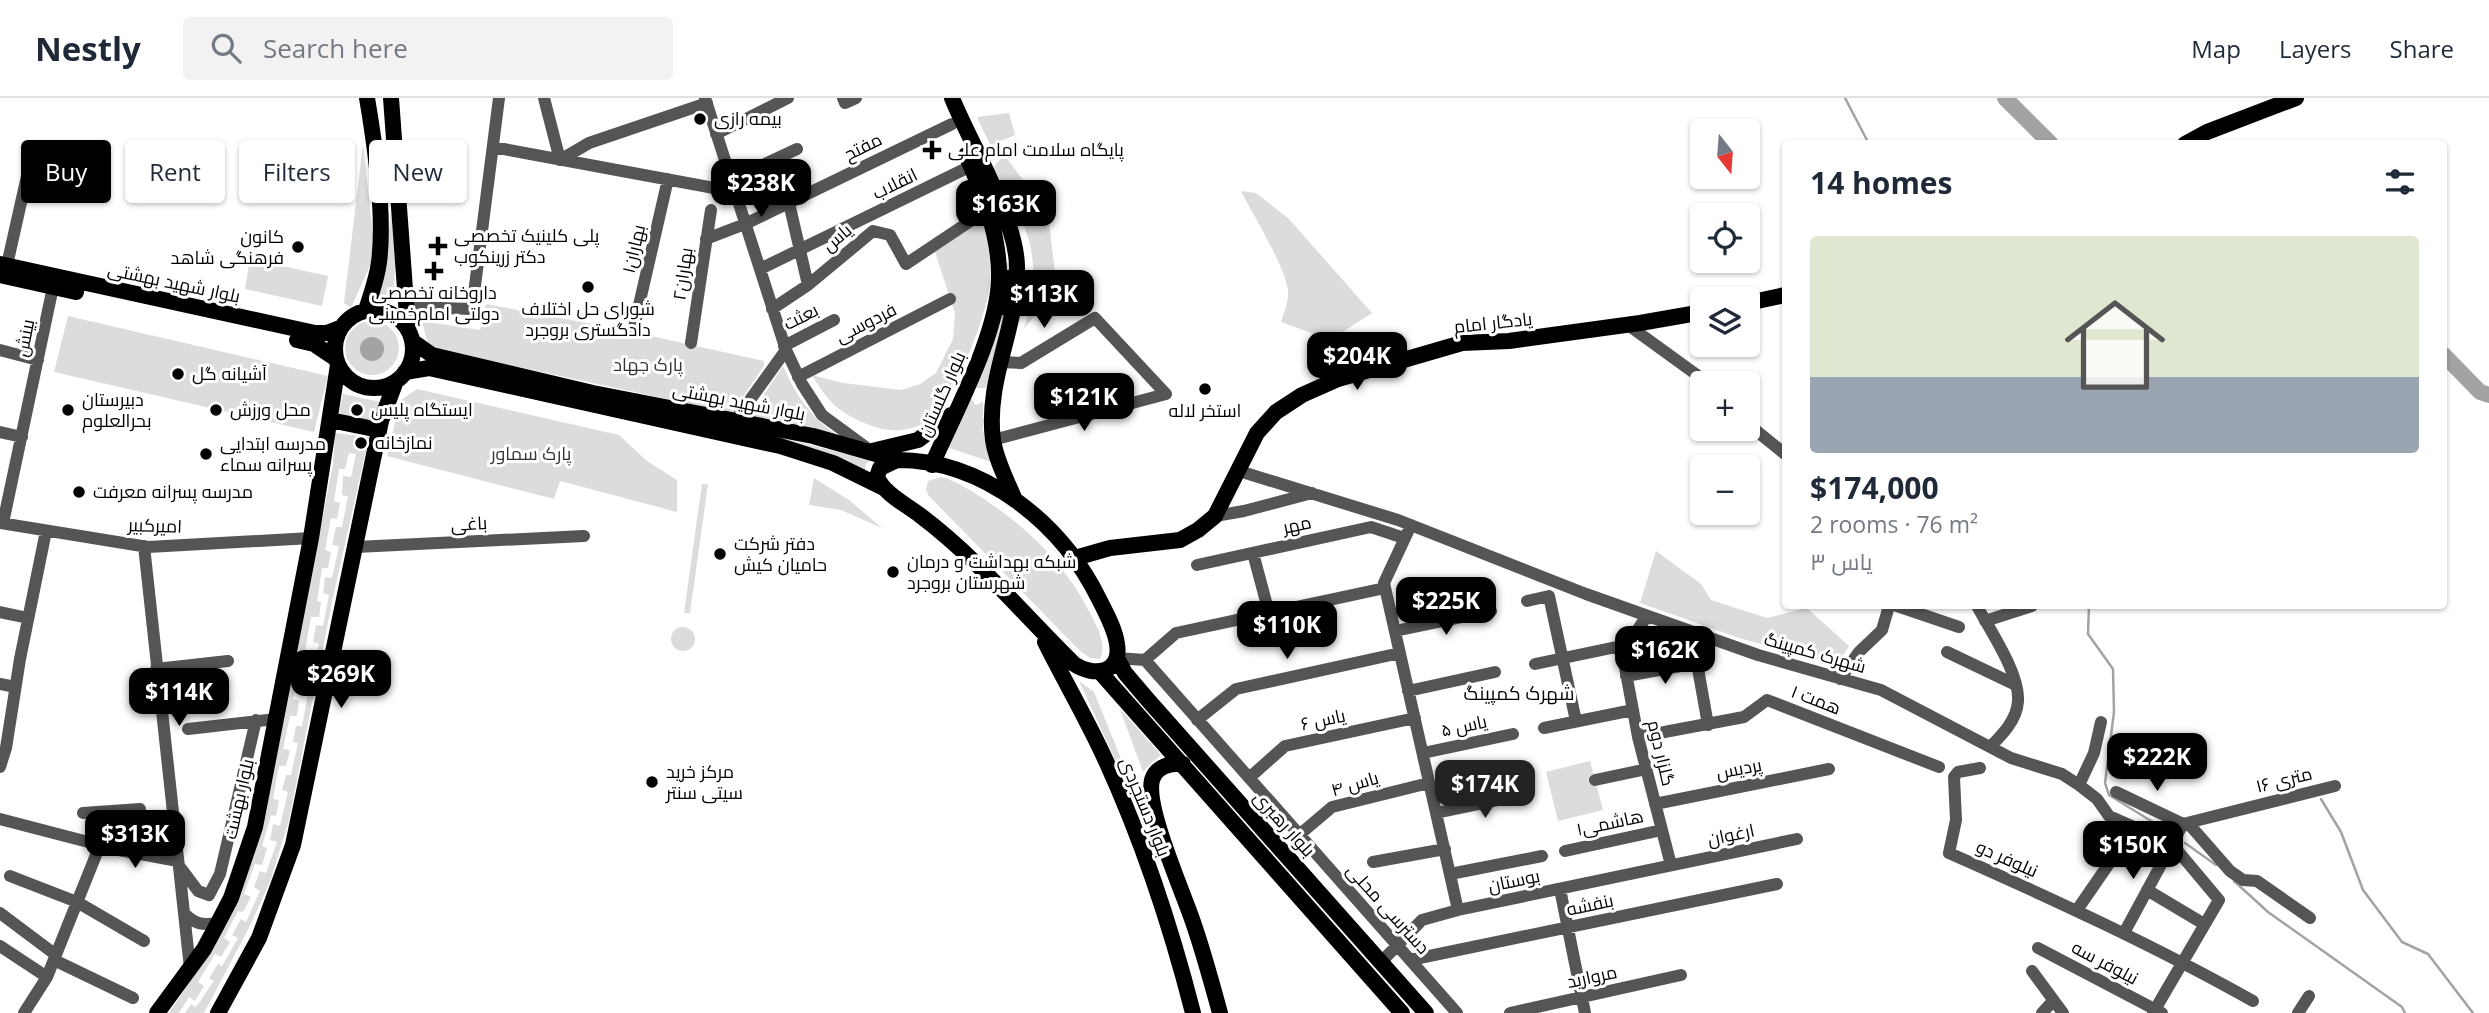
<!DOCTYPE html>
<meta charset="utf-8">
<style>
body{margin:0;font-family:"Open Sans",Cairo,sans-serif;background:#f2f2f3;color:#1f2937;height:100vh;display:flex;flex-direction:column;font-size:26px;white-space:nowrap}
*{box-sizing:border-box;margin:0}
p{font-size:23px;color:#747a83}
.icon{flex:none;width:38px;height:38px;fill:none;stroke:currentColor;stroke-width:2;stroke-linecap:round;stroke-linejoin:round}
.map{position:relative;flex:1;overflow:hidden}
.details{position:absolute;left:1782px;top:42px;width:665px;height:469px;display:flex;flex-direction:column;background:#fff;border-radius:7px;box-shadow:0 2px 5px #0004}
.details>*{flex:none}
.banner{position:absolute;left:21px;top:42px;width:665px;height:63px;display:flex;gap:14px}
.needle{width:46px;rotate:163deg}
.controls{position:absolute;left:1690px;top:21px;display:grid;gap:14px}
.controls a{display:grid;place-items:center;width:70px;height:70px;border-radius:7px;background:#fff;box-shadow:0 2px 5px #0004;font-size:35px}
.price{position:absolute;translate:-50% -60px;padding:0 16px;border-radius:14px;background:#000;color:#fff;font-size:23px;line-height:46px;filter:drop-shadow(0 2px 4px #0008)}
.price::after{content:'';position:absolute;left:50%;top:42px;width:21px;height:16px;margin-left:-10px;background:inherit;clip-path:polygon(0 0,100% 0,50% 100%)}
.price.selected{background:#222;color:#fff}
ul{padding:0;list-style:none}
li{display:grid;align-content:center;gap:14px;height:371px;padding:0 28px}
li span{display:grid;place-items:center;height:217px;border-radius:7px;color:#555}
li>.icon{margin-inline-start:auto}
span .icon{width:126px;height:126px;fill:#fffc;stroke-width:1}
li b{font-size:30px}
h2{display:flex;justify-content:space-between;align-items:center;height:84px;padding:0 28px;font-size:30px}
.tag{padding:0 24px;border-radius:7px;background:#fff;box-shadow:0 2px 5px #0004;font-size:24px;line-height:63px}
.tag.selected{background:#000;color:#fff}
header{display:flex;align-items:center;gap:42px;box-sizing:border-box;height:98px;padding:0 35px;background:#fff;border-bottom:2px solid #e0e1e3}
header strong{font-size:33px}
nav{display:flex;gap:38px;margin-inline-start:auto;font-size:24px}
.search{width:490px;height:63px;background:#f2f2f3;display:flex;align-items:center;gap:18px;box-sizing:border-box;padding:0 24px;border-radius:7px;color:#747a83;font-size:26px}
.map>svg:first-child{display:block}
</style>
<header>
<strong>Nestly</strong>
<div class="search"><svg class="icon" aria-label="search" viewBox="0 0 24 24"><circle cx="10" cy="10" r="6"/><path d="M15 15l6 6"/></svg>Search here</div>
<nav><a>Map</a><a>Layers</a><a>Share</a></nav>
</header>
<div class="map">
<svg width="2489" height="915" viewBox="0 0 2489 915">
<rect width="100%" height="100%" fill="#fff"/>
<path fill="#dcdcdc" d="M1009,15L1015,37L1001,43L1005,58L1048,116L1055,174L1054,189L1047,204L1024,230C1045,164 1029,126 993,70L1002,59L998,48L993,53L977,19Z
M363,46L375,156L351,210L344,205Z
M1241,93L1256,95L1289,121L1372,215L1330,242L1281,224C1284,214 1289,203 1288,192C1284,166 1254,119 1241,93Z
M391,112L395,165L394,201L377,197L386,165Z
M983,122C989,145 993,173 988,197C982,228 952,309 924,325C906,335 885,334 867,326C839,315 827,303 812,277L843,285L901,292L920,286L936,275L953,241L955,215L935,154Z
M250,161L328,178L322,208L245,191Z
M1008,165H1011C1012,208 997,249 986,290H976L1004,166Z
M486,206L624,232L764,263V268L732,315L439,252L427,243L422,223L480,232Z
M68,218L328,278L314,334L54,274Z
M345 250a27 27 0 1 1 54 0a27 27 0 1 1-54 0Z
M783,268C796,297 810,319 837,337L750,318Z
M417,291L619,337L647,363L677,382V414L560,383L554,401L387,358L400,303Z
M343,296L381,304L376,327L338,319Z
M971,301L976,307L983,304V332L991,364L943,348Z
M335,335L369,339L332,504L289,722L271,781L251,826L204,915H185L191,906L196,909L214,883L209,880L218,866L222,868L238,840L232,837L241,821L246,824L260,793L254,789L260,773L266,775L277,744L270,742L273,726L280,728L288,694L282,692L286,677H291L298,645L293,644L296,628H302L308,596L301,594L305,578H312L319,546L313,544L316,527L323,528L329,497L323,495L325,479L332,480L339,448L332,447L336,429H342L348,398L342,397L343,378L351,379L356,356L349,355L345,371H339L334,403L340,405L337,421L331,420L325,452L331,454L328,470H322L317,503L321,504L319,519H311L305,553L311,554L306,569H301L293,601L299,603L297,618H290L283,651L290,652L286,668H279L273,701L279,702L276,718L271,717L262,748L267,750L262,767L255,766L244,796L251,799L243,814L238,813L224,840L230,844L221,859L215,856L198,884L204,888L195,903L189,899L179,915H169L208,857L264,718L333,366Z
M762,335L871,362L865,367V374L834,360Z
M941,379C955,382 971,393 984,401C1029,431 1065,466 1090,515C1097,528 1107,546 1100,561L1090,560L1080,553L928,397L926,391L928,383Z
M814,380L849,402L882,430L841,412L809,407Z
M702,386H708L690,515H684Z
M1656,453L1701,486L1711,502L1767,520L1807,510L1849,548L1838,566L1742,541L1640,505Z
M671 541a12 12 0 1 1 24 0a12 12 0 1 1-24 0Z
M1079,583L1094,594L1139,705H1135Z
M1120,611L1161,657L1151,665L1143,674Z
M1590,663L1603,712L1558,723L1546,674Z"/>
<path fill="#a3a3a3" d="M360 251a12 12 0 1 1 24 0a12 12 0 1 1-24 0Z"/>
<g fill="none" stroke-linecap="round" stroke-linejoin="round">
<path stroke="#a3a3a3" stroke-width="2.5" d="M1845,0L1869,46
M2089,508L2088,536L2113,571L2114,614L2105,685L2109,697L2169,734
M2321,701L2341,734L2363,792L2402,844L2428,856L2473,915
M2185,745L2216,767
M2234,783L2268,814L2402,909L2405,915"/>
<path stroke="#a3a3a3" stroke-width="16" d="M2005,0L2051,46
M2443,256L2480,294L2489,297"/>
<path stroke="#555" stroke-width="12" d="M544,0L560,62L589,45L707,5
M705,0L786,252L802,286L822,317L867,350
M843,0L845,5L856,0
M716,36L788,0
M493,49L714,90L797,51
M789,105L808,187
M706,141L745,126L952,26
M7,167L29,69
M760,171L971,68
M407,209L472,211L499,0
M772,211L808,187L873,133L890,137L906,166L987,112
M1628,227L1708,285
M634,229L668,81
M691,245L711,112
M784,248L834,222
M0,252L38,262
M798,279L950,201
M734,324L786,252
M1748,326L1785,356
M0,334L22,339
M993,342L1166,296L1095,220L1021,265L999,264
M1239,373L1398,422L1586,496L1758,557L1881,592L2011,660L2062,676L2079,687L2097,701L2109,718L2172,746L2219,802L2153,915
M1215,418L1244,413L1312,395
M0,425L148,449L311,440
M3,425L53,189
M1411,427L1384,485L1458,812
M144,448L190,870
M356,449L584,438
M1253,455L1269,515
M1197,467L1371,429L1404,440
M1444,495L1450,522
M1415,502L1473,488
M1527,503L1549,498L1576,623
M1897,508L1959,529
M1977,508C1990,532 2020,576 2018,603C2017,622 2002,637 1990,649
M0,514L28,520
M1647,518L1634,537L1621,548L1638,639L1671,767
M1985,523L2032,508
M1395,533L1491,513
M1947,554L2016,587
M1117,560L1145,562L1457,915
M1145,562L1176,535L1385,490
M1535,566L1621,548
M156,571L228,563
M1626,578L1697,565L1708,627
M1840,581L1859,554L1882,532L1889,508
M0,586L15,589
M1408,593L1495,574
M1197,622L1236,591L1400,555
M1544,630L1633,612
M188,631L276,621
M1638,639L1744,619L1767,602L1939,669
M1423,655L1513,636
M0,669L6,650L20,561L46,433
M1980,670L1958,674L1954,679L1956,722L1949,755C2053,801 2155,848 2253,903
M1249,680L1285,648L1415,620
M1595,682L1647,671
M2079,687L2094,655L2101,624
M2116,694L2183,726
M1655,706L1829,671
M112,713L119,752
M83,715L140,711
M1436,715L1526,696
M0,721L119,752L178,763
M2188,725L2230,773L2243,782L2257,783L2310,820
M1299,737L1332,709L1429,685
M1565,753L1662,732
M1373,764L1445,751
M180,769L198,793L209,797L220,776L256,622
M1450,776L1542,758
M10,778L77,804L144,843
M1560,791L1585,915
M2147,792L2204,826
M2077,812L2117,754L2126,727
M0,815L56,857
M185,816C196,827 203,827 218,825
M2124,835L2183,726L2335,688
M0,848L47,879
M2038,850L2162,915
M54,862L133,900
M1410,862L1777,786
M1381,864L1422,822L1458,812L1797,741
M2032,873L2063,915
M24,915L47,879L100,747
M1510,915L1681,877
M2042,915L2053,903
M2298,915L2309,898"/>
<path stroke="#000" stroke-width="16" d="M391,0L408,232
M952,0C971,47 1016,120 1017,168C1019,228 985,281 993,342C996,362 1007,383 1015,402
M2185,46L2207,34L2296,0
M0,166L315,235H327L340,230
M0,177L76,194
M1748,205L1785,197
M335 251a39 39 0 1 1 78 0a39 39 0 1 1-78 0Z
M366,212C371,196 377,181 379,164C385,118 375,47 367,0
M297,242L314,246L335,260
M412,243L432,257L593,295L813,338L897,362
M405,274L429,270L780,348L833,365L884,390
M330,322L379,332
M872,353L918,342L951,317
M897,362C985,362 1062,426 1099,501C1106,515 1115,531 1117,546C1122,576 1093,579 1074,566C1023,516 978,461 921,418C907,407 884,396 877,379L880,370Z
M932,367C955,314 998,236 999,181C1000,138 983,95 966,57
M1075,460L1110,450L1180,442L1198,432L1215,418L1257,335L1276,314L1302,297L1338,281L1462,245L1509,243L1640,225L1703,214
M1045,544C1065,584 1088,623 1106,663C1143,744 1171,829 1193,915
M1117,560L1125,575L1148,602L1426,915
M1100,574L1402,915
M1183,666C1171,665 1156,668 1152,682C1145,710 1184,796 1194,827C1204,856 1212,886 1220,915
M157,915L204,851L218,825L231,800L255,729L311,440L338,267
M218,915L259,840L293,747L381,323L396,283"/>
</g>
<g fill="#000" stroke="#fff" stroke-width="2.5">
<circle cx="700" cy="21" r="7"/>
<path d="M928.5 41.5h7v7h7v7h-7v7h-7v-7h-7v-7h7z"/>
<path d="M434.5 137.5h7v7h7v7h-7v7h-7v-7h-7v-7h7z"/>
<circle cx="298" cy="149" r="7"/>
<path d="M430.5 162.5h7v7h7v7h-7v7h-7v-7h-7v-7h7z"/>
<circle cx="588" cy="189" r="7"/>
<circle cx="178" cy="276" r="7"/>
<circle cx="1205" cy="291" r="7"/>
<circle cx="68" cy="312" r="7"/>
<circle cx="216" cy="312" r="7"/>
<circle cx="357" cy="312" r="7"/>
<circle cx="361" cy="345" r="7"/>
<circle cx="206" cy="356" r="7"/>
<circle cx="79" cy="394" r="7"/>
<circle cx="720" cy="456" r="7"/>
<circle cx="893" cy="474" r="7"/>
<circle cx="652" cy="684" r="7"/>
</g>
<g text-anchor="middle" stroke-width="6" stroke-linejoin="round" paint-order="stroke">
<g font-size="18" fill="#000" stroke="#fff" text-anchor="start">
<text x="714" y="27">بیمه رازی</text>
<text x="948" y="58">پایگاه سلامت امام علی</text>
<text x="454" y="144">پلی کلینیک تخصصی<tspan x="454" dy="21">دکتر زرینکوب</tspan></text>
<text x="284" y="145" text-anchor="end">کانون<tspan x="284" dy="21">فرهنگی شاهد</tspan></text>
<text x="434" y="201" text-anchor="middle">داروخانه تخصصی<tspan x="434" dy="21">دولتی امام‌خمینی</tspan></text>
<text x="588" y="217" text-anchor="middle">شورای حل اختلاف<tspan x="588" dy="21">دادگستری بروجرد</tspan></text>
<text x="192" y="282">آشیانه گل</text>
<text x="82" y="308">دبیرستان<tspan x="82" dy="21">بحرالعلوم</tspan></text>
<text x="230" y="318">محل ورزش</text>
<text x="371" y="318">ایستگاه پلیس</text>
<text x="1205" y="319" text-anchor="middle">استخر لاله</text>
<text x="375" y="351">نمازخانه</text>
<text x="220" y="352">مدرسه ابتدایی<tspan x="220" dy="21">پسرانه سماء</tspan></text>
<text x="93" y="400">مدرسه پسرانه معرفت</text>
<text x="734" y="452">دفتر شرکت<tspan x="734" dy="21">حامیان کیش</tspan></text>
<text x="907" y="470">شبکه بهداشت و درمان<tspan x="907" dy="21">شهرستان بروجرد</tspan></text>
<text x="666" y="680">مرکز خرید<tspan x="666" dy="21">سیتی سنتر</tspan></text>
</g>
<g font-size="18" fill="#000" stroke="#fff">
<text transform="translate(863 49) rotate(-26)" y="6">مفتح</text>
<text transform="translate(895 86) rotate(-26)" y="6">انقلاب</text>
<text transform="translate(837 140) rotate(-40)" y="6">یاس</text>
<text transform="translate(634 151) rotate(-77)" y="6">بهاران۱</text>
<text transform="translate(683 176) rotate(-82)" y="6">بهاران۲</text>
<text transform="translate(174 185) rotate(12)" y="6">بلوار شهید بهشتی</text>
<text transform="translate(801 219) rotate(-27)" y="6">بعثت</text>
<text transform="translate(866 225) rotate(-27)" y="6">فردوسی</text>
<text transform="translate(1493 225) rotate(-6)" y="6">یادگار امام</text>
<text transform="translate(25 240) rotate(-79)" y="6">بینش</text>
<text transform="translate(942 296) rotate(-66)" y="6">بلوار گلستان</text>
<text transform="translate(739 304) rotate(11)" y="6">بلوار شهید بهشتی</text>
<text transform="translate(469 426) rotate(-3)" y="6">باغی</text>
<text transform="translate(1297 427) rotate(-12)" y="6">مهر</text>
<text transform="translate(155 428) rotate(2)" y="6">امیرکبیر</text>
<text transform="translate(1815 555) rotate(16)" y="6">شهرک کمپینگ</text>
<text transform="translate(1816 602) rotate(21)" y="6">همت ۱</text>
<text transform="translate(1323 622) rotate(-12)" y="6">یاس ۶</text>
<text transform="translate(1464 628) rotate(-12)" y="6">یاس ۵</text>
<text transform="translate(1661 655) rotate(77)" y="6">گلزار دوم</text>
<text transform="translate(1739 671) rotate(-11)" y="6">پردیس</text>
<text transform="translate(2284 682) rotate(-14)" y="6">۱۶ متری</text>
<text transform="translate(1355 686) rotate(-16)" y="6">یاس ۴</text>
<text transform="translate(239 701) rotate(-77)" y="6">بلوار بهشت</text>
<text transform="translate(1145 709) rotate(68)" y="6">بلوار دستجردی</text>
<text transform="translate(1610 725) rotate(-12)" y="6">هاشمی۱</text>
<text transform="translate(1284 726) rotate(48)" y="6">بلوار رهبری</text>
<text transform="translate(1731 737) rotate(-12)" y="6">ارغوان</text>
<text transform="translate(2007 761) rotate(24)" y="6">نیلوفر دو</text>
<text transform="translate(1514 783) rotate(-12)" y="6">بوستان</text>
<text transform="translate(1590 807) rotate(-12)" y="6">بنفشه</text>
<text transform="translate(1388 811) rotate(48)" y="6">دسترسی محلی</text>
<text transform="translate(2105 865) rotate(28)" y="6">نیلوفر سه</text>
<text transform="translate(1592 879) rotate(-12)" y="6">مروارید</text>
</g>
<g font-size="18" fill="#333" stroke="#fff">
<text x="648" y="273">پارک جهاد</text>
<text x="531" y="362">پارک سماور</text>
</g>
<g font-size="19" fill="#000" stroke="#fff">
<text x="1519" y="602">شهرک کمپینگ</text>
</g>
</g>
</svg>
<div class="controls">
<a><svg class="needle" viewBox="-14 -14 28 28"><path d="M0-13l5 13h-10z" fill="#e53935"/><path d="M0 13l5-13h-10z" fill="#747a83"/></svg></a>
<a><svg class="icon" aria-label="locate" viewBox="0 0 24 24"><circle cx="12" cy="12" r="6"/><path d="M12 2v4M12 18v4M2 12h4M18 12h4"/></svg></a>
<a><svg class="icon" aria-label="layers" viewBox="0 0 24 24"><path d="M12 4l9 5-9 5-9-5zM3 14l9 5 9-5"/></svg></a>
<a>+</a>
<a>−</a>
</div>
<b class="price" style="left:761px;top:121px">$238K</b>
<b class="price" style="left:1006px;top:142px">$163K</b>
<b class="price" style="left:1044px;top:232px">$113K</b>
<b class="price" style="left:1357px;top:294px">$204K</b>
<b class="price" style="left:1084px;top:335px">$121K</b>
<b class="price" style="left:1446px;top:539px">$225K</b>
<b class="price" style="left:1287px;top:563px">$110K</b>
<b class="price" style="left:1665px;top:588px">$162K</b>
<b class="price" style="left:341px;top:612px">$269K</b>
<b class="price" style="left:179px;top:630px">$114K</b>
<b class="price" style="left:2157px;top:695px">$222K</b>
<b class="price selected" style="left:1485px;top:722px">$174K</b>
<b class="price" style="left:135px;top:772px">$313K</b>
<b class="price" style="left:2133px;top:783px">$150K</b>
<div class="banner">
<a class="tag selected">Buy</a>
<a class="tag">Rent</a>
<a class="tag">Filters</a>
<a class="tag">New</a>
</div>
<section class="details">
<h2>14 homes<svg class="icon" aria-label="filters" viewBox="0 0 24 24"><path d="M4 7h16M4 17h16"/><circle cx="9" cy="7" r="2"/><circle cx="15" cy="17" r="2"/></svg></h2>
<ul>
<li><span style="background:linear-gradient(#dfe7d0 65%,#9aa5b1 0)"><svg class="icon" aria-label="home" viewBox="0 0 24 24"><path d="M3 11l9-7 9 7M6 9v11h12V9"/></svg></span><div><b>$174,000</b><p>2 rooms · 76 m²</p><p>یاس ۳</p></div></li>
</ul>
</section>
</div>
